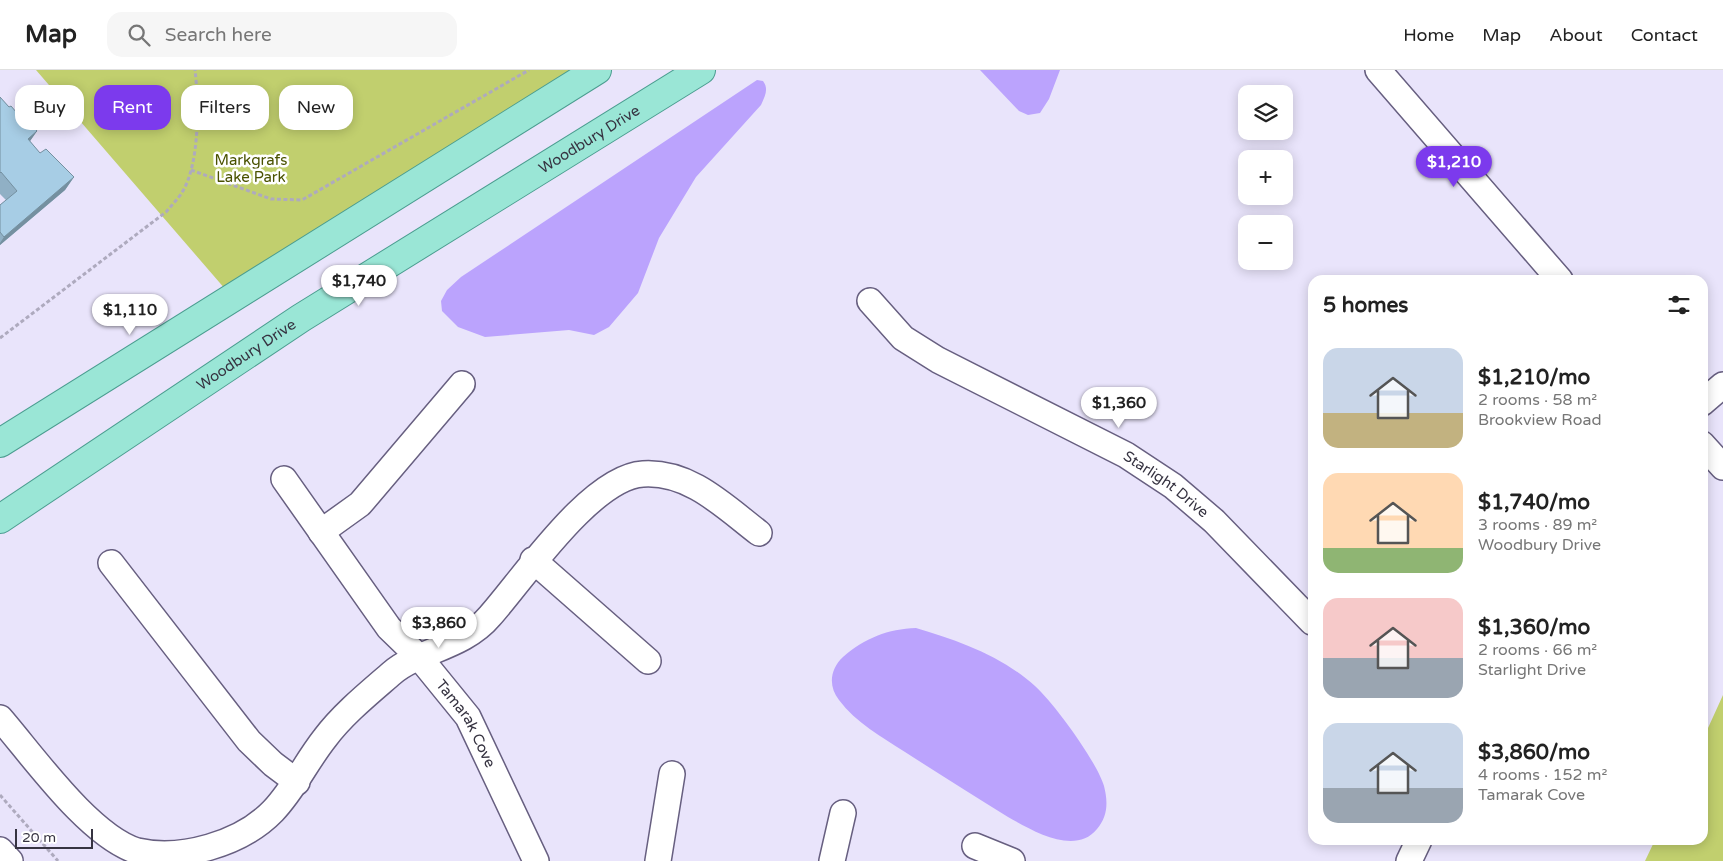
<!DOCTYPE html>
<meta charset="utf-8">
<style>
body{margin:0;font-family:"Varela Round",sans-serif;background:#f6f6f6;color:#222;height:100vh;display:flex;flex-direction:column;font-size:19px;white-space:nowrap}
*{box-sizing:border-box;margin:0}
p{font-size:16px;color:#767676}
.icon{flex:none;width:28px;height:28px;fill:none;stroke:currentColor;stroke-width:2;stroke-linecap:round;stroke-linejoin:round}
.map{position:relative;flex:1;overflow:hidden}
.sheet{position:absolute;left:1308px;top:205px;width:400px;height:570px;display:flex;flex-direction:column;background:#fff;border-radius:15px;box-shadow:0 2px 12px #0003}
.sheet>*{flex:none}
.banner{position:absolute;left:15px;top:15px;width:475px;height:45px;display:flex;gap:10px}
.tools{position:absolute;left:1238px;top:15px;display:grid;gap:10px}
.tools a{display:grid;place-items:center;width:55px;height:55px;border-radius:10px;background:#fff;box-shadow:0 2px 12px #0003;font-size:25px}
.scale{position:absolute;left:15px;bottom:12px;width:78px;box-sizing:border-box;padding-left:5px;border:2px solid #363341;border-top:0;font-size:14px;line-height:18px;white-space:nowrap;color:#363341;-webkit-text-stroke:4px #fff;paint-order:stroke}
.price{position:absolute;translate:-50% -42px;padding:0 11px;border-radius:18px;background:#fff;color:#222;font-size:16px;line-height:32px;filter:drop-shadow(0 1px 2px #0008)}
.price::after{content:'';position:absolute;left:50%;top:30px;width:15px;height:11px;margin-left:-8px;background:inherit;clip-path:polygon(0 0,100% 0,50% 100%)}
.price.on{background:#7c3aed;color:#fff}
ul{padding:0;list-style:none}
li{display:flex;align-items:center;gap:15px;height:125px;padding:0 15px}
li span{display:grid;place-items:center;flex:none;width:140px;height:100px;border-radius:15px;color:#555}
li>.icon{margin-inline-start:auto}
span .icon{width:60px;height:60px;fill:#fffc;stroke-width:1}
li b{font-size:21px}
h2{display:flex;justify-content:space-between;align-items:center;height:60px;padding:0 15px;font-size:21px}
.chip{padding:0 18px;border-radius:15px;background:#fff;box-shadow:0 2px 12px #0003;font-size:18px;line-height:45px}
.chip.on{background:#7c3aed;color:#fff}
header{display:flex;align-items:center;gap:30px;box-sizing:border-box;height:70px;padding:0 25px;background:#fff;border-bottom:1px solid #e0e0e0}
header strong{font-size:24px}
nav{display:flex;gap:28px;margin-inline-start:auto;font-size:18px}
.search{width:350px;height:45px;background:#f6f6f6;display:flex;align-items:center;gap:12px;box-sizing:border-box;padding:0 18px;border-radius:15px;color:#767676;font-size:19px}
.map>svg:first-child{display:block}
</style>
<header>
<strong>Map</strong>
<div class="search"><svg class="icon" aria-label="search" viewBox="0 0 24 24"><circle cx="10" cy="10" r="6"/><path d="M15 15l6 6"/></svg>Search here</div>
<nav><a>Home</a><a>Map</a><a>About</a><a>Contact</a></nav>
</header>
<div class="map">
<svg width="1723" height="791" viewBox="0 0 1723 791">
<rect width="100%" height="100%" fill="#e9e4fb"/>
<path fill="#c1cf6e" d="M36,0H597L232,227Z
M1723,625V791H1645L1655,770H1702L1703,669Z"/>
<path fill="#bba3fd" d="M980,0H1060L1049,29L1040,43L1028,45L1019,41Z
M757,10L763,11C769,19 765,26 761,35L696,107L659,168L638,223L609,257L594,265L569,260L485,267L458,257L442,241L441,231L447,220L461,207Z
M916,558C957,570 1002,586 1035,616C1054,633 1097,692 1104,716C1108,732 1108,746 1097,759C1075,786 1033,761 1008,747C973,725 939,704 905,682C882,667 856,653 839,630C828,616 830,599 843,587C865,568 888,559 916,558Z"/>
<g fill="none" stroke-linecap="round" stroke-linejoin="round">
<defs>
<g id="minor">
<path d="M1378,0L1560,210"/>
<path id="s1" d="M870,231L903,268L938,290L1126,385L1173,416L1214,451L1312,552"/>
<path d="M1702,333L1723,315"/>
<path d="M1702,374L1723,397"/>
<path id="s2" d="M284,409L389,558L420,588L468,647L536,791"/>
<path d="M321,462L360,434L462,314"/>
<path d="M533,490L648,591"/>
<path d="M111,493L249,671L273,694L297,712"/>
<path d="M0,648C33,686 89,766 137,781C181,791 241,774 273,741C294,719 306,692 325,668C343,644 369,623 392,603C419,580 463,578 490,546C523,509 591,407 643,404C690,401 725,437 759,463"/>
<path d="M975,776L1012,791"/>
<path d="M0,780L10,791"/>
<path d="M658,791L672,704"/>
<path d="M832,791L843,743"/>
<path d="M1409,791L1419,770"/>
</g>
<g id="major">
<path d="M0,373L597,0"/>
<path id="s3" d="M0,449L301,248L701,0"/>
</g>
</defs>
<use href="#minor" stroke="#675f80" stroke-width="28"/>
<use href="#major" stroke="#4b9d90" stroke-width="30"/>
<path stroke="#aeaabe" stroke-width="3" stroke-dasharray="4 2.5" stroke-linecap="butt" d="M191,100L271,129L302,130L529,0
M0,268L166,142C171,136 176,131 181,124C200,96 199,33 195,0
M0,725L58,791"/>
<use href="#minor" stroke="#fff" stroke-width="25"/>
<use href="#major" stroke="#9ae6d6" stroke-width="28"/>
</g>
<path fill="#90b0c5" d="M0,27L9,37L37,61L30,71L40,83L74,107L65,120L0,175V135L6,130L0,124Z"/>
<path fill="#7590a0" d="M37,61L28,74V69Z
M74,107L65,120L0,175V173L4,167Z"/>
<path fill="#a7cde5" stroke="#7590a0" d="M0,27L9,37L11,36L23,50L26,48L37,61L28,69L40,83L46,79L74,107L4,167L0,162V135L17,121L1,102L0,103Z"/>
<g text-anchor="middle" stroke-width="5" stroke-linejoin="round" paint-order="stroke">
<g font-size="15" fill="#363341" stroke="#fff">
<text dy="5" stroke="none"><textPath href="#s3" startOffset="701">Woodbury Drive</textPath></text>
<text dy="5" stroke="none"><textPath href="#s3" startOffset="296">Woodbury Drive</textPath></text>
<text dy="5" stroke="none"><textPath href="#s1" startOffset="351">Starlight Drive</textPath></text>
<text dy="5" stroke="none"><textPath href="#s2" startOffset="306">Tamarak Cove</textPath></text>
</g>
<g font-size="15" fill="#4a5201" stroke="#fff">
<text x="251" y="95">Markgrafs<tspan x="251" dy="17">Lake Park</tspan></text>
</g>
</g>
</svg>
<div class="tools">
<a><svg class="icon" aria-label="layers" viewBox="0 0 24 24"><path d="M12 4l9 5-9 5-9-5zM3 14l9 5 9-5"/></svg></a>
<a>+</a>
<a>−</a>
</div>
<div class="scale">20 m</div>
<b class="price on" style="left:1454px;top:118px">$1,210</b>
<b class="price" style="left:359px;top:237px">$1,740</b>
<b class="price" style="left:130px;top:266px">$1,110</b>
<b class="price" style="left:1119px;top:359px">$1,360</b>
<b class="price" style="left:439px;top:579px">$3,860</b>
<div class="banner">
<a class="chip">Buy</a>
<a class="chip on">Rent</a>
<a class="chip">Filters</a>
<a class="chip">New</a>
</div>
<section class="sheet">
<h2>5 homes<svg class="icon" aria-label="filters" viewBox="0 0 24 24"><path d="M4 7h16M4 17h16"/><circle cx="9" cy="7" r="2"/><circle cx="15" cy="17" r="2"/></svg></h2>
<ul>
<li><span style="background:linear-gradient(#c9d6e8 65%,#c2b280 0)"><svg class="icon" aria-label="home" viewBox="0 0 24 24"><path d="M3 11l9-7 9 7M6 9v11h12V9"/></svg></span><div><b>$1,210/mo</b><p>2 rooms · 58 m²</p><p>Brookview Road</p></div></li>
<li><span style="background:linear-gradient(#ffd9b3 75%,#8fb573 0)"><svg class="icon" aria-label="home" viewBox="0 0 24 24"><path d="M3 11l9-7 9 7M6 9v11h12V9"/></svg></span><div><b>$1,740/mo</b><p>3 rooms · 89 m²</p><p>Woodbury Drive</p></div></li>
<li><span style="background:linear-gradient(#f6c9c9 60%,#9aa5b1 0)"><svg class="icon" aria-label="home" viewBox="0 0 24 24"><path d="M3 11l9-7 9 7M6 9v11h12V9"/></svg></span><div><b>$1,360/mo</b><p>2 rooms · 66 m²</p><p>Starlight Drive</p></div></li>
<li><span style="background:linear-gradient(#c9d6e8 65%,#9aa5b1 0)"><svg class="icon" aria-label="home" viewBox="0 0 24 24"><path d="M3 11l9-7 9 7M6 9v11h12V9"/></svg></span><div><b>$3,860/mo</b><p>4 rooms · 152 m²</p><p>Tamarak Cove</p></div></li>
</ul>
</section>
</div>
